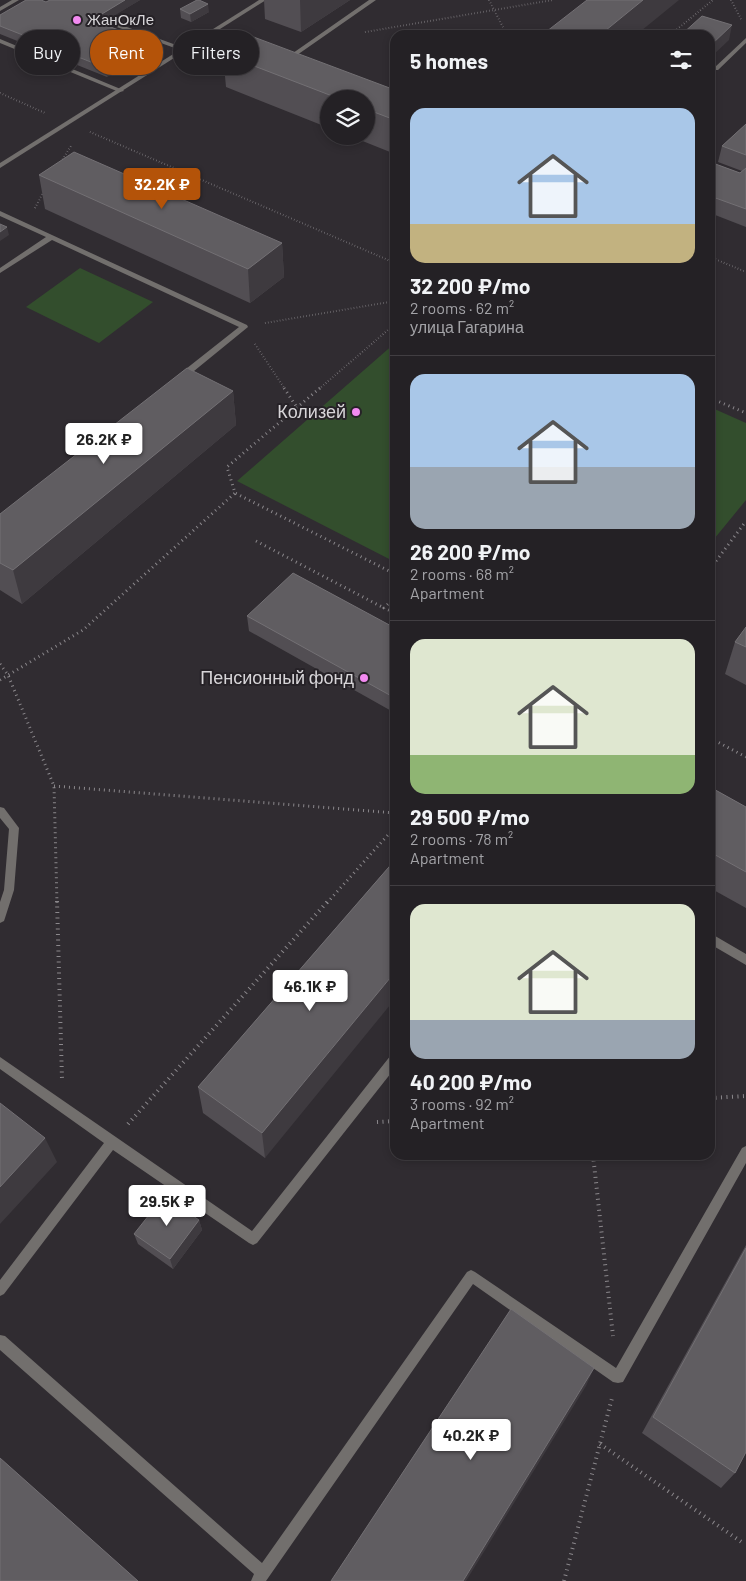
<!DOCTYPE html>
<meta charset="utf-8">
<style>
body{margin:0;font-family:Barlow,sans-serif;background:#302e32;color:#f1f3f6;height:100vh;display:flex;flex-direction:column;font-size:19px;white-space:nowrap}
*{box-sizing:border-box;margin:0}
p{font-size:16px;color:#a3a3a7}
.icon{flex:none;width:28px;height:28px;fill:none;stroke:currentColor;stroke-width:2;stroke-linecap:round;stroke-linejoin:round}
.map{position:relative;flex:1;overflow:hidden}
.side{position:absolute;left:390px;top:30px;width:325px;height:1130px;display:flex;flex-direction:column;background:#242125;border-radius:15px;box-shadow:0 2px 8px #0003,0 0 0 1px #413e42}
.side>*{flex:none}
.hud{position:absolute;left:15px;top:30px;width:300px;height:45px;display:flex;gap:10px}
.controls{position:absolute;left:320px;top:90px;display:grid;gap:10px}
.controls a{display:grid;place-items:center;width:55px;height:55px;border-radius:50%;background:#242125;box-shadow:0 2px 8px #0003,0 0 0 1px #413e42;font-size:25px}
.price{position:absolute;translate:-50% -42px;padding:0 11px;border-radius:5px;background:#fff;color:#222;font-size:16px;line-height:32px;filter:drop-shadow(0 1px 2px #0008)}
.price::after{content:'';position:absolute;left:50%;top:30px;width:15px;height:11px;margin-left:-8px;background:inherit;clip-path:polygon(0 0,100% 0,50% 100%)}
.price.on{background:#b45309;color:#fff}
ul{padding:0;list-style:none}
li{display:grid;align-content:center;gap:10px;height:265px;padding:0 20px}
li+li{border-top:1px solid #413e42}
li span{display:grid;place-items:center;height:155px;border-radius:15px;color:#555}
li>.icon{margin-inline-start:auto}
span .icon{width:90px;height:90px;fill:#fffc;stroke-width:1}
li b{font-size:21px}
h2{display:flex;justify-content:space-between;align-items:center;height:60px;padding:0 20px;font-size:21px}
.chip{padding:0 18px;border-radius:22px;background:#242125;box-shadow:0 2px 8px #0003,0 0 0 1px #413e42;font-size:18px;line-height:45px}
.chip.on{background:#b45309;color:#fff}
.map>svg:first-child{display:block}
</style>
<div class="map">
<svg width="746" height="1581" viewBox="0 0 746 1581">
<rect width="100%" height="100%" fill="#302c31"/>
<path fill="#334e2d" d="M80,268L153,302L99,343L26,307Z
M395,343V562L237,481Z
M710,407L746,423V500L710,544Z"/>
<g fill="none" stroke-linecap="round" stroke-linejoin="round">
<path stroke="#8b888c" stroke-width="2" stroke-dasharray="0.5 2.5" stroke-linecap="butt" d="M489,0L507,35
M731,0L742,21
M365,32L553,0
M670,35L713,0
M0,93L45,113
M90,132L395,263
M61,162L71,146
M35,208L44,191
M710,257L746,272
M265,323L395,301
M255,344L285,389
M319,389L395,324"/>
<path stroke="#8b888c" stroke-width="3" stroke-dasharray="1 4" stroke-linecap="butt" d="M284,388L298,409
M320,388L227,467L235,493L395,574
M710,398L746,413
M256,541L384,608
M710,569L746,521
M395,597L384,608L395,613
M0,664L8,675L54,786L57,903
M0,680L83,630L235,493
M710,738L746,757
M54,786L395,813
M327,903L395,827"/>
<path stroke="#8b888c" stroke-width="4" stroke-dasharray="1 4.5" stroke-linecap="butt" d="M57,901L62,1079
M710,1098L746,1096
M377,1122L395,1121
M128,1124L328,901
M593,1155L613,1336
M600,1444L743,1543
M564,1581L612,1398"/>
<path fill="#726f6d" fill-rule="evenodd" d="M12,0H19L0,11V7Z
M369,0H376L287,62H283V60Z
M116,23L187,49L188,50L183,51L114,26L113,25Z
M212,31L253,48L254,49L249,50L210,34V32Z
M746,38V43L718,70H714V68Z
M0,39L123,90L124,91L119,92L0,43Z
M0,211L247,325L248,327L183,380H177V376L239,327L52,240L0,273V268L46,237L0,216Z
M0,807L4,808L19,828L14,890L5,918L4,921L0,923V902L4,890L9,829L0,818Z
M710,933L746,954V965L710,944Z
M395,1054V1068L257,1243L253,1245L249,1243L113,1150L4,1294L0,1296V1280L104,1143L0,1069V1057L252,1231L391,1055Z
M746,1146V1163L623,1382L618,1383L613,1382L473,1284L266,1581H251L254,1574L0,1350V1335L5,1336L262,1563L467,1272L471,1270L475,1272L616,1368L742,1148Z"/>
<path fill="#726f6d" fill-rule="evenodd" d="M259,0H266L0,168V163Z"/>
</g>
<path fill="#524e53" d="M50,0H140L101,23L150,49L107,77L0,34V15L46,2Z
M264,0H350L301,32L265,19Z
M180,9L209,12L191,22L181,18Z
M223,54L395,90V154L350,136H366V99H329V128L226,87Z
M746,124V227L710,213V162L740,173L742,171L718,162L722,146Z
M39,175L282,243L284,277L250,303L45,209Z
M233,391L236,425L22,604L0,590V514Z
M247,616L395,628V713L249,631Z
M746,627V685L725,674L735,642Z
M710,787L746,807V908L710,888Z
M395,860L265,1158L203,1113L198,1087Z
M199,1220L202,1230L173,1269L138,1244L134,1234Z
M746,1245V1452L735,1473L721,1488L642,1433Z"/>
<path fill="#3e3a3f" d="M125,0H140L94,28L92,20Z
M300,0H350L301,32Z
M643,0H679L636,35H600Z
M208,4L209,12L191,22L190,14Z
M732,25L729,40L710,58V46Z
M148,41L150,49L107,77L106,68Z
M7,227L9,235L0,241V232Z
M282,243L284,277L250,303L248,269Z
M233,391L236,425L22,604L13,570Z
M395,972V999L265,1158L262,1133Z
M45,1138L57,1162L0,1224V1187Z
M199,1220L202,1230L173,1269L170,1259Z
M594,1368L586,1386L466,1581H463Z"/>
<path fill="#605d61" stroke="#737074" d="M26,0H41L46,2L50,0H125L92,20L148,41L106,68L0,26V15Z
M197,0H199L208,4L190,14L180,9Z
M587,0H643L600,35H542Z
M702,16L732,25L710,46V35H681Z
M251,36L395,90V120L366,109V99H340L223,54Z
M746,124V155L722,146Z
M74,152L282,243L248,269L39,175Z
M710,162L740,173L746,168V209L710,196Z
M0,224L7,227L0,232Z
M187,368L233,391L13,570L0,563V514Z
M293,573L395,628V698L247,616Z
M746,627V647L735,642Z
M710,787L746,807V872L710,852Z
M395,860V972L262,1133L198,1087Z
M0,1103L45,1138L0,1187Z
M164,1196L199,1220L170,1259L134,1234Z
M746,1248V1452L735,1473L653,1417Z
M511,1309L594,1368L463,1581H331Z
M0,1458L138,1581H0Z"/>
<g fill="#f38af1" stroke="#262227" stroke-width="2">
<circle cx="77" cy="20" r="5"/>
<circle cx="356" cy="412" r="5"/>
<circle cx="364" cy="678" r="5"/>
</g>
<g text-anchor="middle" stroke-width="4" stroke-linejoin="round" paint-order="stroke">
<g font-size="15" fill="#d7d5d8" stroke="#262227" text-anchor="start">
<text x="87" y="25">ЖанОкЛе</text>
</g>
<g font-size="18" fill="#d7d5d8" stroke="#262227" text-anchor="end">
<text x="346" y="418">Колизей</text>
<text x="354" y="684">Пенсионный фонд</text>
</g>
</g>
</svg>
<div class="controls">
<a><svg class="icon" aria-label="layers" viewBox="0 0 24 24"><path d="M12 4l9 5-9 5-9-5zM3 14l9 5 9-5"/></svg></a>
</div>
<b class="price on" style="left:162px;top:210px">32.2K ₽</b>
<b class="price" style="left:104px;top:465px">26.2K ₽</b>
<b class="price" style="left:310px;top:1012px">46.1K ₽</b>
<b class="price" style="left:167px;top:1227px">29.5K ₽</b>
<b class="price" style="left:471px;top:1461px">40.2K ₽</b>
<div class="hud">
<a class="chip">Buy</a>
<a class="chip on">Rent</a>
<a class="chip">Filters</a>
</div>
<section class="side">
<h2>5 homes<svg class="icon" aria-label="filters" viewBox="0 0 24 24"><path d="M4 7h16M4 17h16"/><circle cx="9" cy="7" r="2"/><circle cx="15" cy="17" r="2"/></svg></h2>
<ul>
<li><span style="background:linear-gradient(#a9c7e8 75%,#c2b280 0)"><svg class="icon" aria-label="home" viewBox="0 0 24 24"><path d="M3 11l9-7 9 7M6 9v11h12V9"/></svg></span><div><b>32 200 ₽/mo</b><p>2 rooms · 62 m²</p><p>улица Гагарина</p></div></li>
<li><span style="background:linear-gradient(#a9c7e8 60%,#9aa5b1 0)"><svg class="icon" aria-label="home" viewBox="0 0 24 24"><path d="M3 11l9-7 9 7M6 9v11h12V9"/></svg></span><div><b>26 200 ₽/mo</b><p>2 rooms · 68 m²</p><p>Apartment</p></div></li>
<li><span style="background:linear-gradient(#dfe7d0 75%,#8fb573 0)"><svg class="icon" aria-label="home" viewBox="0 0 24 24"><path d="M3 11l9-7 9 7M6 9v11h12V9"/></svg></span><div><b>29 500 ₽/mo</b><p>2 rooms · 78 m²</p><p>Apartment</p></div></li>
<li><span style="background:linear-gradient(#dfe7d0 75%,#9aa5b1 0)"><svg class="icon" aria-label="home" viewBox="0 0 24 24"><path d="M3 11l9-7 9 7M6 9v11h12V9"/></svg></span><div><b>40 200 ₽/mo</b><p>3 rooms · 92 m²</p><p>Apartment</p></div></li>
</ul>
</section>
</div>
